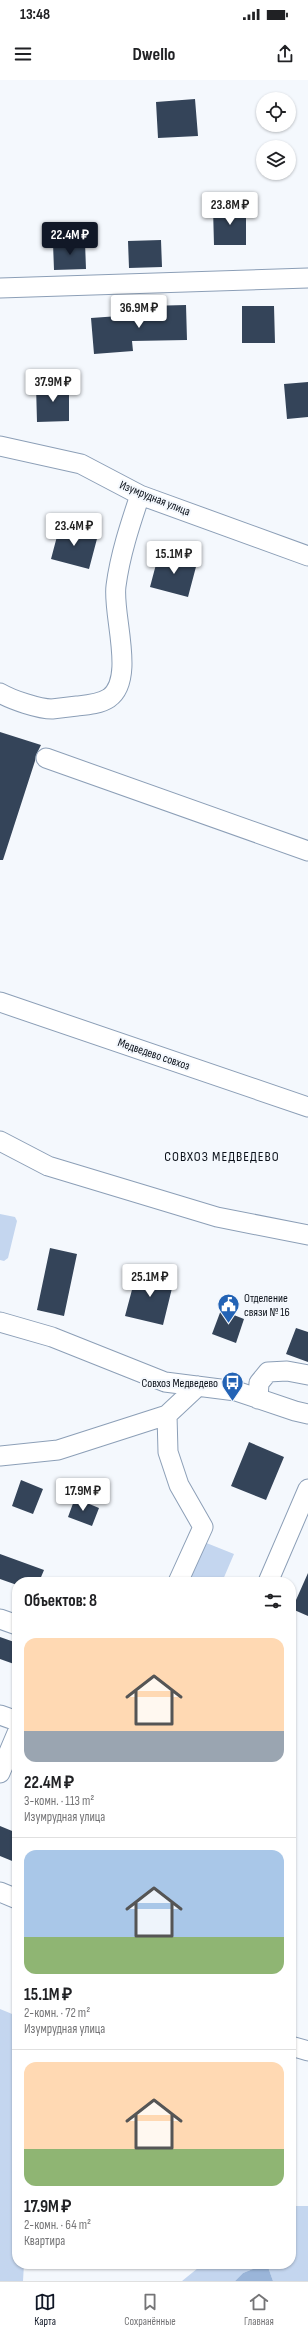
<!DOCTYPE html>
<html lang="ru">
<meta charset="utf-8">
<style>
body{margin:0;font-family:"Sofia Sans Condensed",sans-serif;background:#f2f2f2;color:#202124;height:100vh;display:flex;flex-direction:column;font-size:15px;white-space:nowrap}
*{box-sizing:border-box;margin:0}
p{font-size:13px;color:#757577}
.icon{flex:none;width:22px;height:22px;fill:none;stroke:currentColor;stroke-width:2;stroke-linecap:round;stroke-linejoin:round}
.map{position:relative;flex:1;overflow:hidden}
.details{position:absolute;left:12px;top:1497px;width:284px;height:692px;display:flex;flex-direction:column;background:#fff;border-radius:16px;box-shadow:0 1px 3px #0004}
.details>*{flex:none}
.tools{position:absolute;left:256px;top:12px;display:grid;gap:8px}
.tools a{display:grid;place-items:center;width:40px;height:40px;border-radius:50%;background:#fff;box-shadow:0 1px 3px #0004;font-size:20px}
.price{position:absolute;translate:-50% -34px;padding:0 9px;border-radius:4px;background:#fff;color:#222;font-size:13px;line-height:26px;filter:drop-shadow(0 1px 2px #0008)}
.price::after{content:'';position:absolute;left:50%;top:24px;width:12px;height:9px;margin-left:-6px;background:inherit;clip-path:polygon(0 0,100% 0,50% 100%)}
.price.active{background:#111827;color:#fff}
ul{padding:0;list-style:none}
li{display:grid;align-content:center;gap:8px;height:212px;padding:0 12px}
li+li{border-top:1px solid #e0e0e0}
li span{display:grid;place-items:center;height:124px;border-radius:12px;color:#555}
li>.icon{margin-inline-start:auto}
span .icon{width:72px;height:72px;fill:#fffc;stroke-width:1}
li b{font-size:17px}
h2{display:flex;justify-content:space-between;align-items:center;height:48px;padding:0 12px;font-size:17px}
.status{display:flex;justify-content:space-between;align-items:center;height:28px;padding:0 20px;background:#fff;direction:ltr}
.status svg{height:11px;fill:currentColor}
header{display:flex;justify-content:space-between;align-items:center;height:52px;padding:0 12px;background:#fff;font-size:18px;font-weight:700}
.dock{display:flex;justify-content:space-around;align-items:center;height:56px;border-top:1px solid #e0e0e0;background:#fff;font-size:11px;color:#757577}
.dock a{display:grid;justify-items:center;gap:2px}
.dock .active{color:#111827}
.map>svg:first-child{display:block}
</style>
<div class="status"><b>13:48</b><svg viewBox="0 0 49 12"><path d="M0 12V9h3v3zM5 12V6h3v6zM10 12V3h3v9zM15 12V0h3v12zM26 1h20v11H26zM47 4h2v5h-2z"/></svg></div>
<header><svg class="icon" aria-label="menu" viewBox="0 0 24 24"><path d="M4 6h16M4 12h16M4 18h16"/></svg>Dwello<svg class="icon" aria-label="share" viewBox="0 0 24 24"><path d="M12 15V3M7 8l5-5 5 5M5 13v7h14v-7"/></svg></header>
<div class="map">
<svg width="308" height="2201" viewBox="0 0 308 2201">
<rect width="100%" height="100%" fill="#f4f8fd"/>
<path fill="#c4d6ef" d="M0,1134L15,1137L17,1141L8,1178L4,1181L0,1180Z
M204,1462L234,1474L222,1502H186Z
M0,1929L17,1936V2184H24L23,2201H0Z
M291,2126H308V2201H273L267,2184H291Z
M203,2184H265L243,2193L235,2201H182Z"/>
<path fill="#9ab5d9" d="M265,2184H267L273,2201H235L243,2193Z"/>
<path fill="#344459" d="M195,19L198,56L158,58L156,22Z
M213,128H246V165H214Z
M161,160L162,187L129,188L128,161Z
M85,162L86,189L54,190L53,163Z
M186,225L187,260L132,261L133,271L94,274L91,238L147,234V226Z
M242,226H274L275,263H242Z
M308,302V337L287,339L284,304Z
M69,304V341L37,342L36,305Z
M60,445L98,455L89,489L51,479Z
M159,473L197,483L188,517L150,507Z
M0,652L41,665L36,675L35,681L3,780H0Z
M50,1168L77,1174L64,1236L37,1230Z
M137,1191L174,1200L163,1245L125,1236Z
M221,1230L244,1239L236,1263L212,1254Z
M296,1248L308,1252V1282L286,1274Z
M249,1362L284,1377L266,1420L231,1406Z
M21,1400L43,1409L33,1434L12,1426Z
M75,1418L99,1428L92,1446L68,1437Z
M0,1474L44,1490L39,1502H17V1505L0,1499Z
M308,1493V1536L292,1529Z
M0,1557L17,1563V1576L14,1584L0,1579Z
M0,1746L17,1753V1783L0,1776Z"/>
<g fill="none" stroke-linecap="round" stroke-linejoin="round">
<defs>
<path id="minor" d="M0,208L308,198
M0,366L81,384L140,415L308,476
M0,613C12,620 39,629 52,629C60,628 69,627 77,626C87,625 100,624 109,618C136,599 112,534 116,506C120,475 130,445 140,415
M46,678L308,771
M0,922L308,1027
M0,1061L48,1086L217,1137L308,1155
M0,1242L52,1257L165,1302L236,1311L295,1331L308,1334
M258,1319L259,1303L268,1292L287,1291L308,1295
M167,1335L168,1372L179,1405L203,1447L178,1502
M0,1376L58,1370L167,1335L198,1306
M268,1502L308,1409
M0,1539L17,1545
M0,1635L17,1641
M0,1693L17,1653
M0,1812L17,1819
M291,1966L308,1971"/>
</defs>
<use href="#minor" stroke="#8c9fb7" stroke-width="21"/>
<use href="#minor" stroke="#fff" stroke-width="19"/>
</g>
<defs>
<symbol id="civic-pin" viewBox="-11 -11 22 30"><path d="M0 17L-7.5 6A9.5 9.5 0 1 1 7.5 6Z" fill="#2363b5" stroke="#f4f8fd"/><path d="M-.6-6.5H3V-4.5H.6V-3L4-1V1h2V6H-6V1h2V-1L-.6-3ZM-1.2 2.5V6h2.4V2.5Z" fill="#fff"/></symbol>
<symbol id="bus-pin" viewBox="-11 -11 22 30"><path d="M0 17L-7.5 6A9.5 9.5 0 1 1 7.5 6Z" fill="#2363b5" stroke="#f4f8fd"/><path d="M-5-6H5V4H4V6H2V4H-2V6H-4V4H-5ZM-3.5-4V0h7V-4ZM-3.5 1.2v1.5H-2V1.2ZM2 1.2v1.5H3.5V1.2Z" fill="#fff"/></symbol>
</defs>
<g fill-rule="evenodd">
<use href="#civic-pin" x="216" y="1212" width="25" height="34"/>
<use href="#bus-pin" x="220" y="1290" width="25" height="34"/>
</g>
<g text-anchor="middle" stroke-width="4" stroke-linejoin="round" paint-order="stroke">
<g font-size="12" fill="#0a1019" stroke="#f4f8fd">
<text transform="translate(155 418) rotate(22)" y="4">Изумрудная улица</text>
<text transform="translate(154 974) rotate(19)" y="4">Медведево совхоз</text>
</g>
<g font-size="12" fill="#0a1019" stroke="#f4f8fd" text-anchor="start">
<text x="244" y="1222">Отделение<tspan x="244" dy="14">связи № 16</tspan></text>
<text x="218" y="1307" text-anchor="end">Совхоз Медведево</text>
</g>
<g font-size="14" letter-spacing="1" fill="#0a1019" stroke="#f4f8fd">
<text x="222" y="1081">СОВХОЗ МЕДВЕДЕВО</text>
</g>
</g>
</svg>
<div class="tools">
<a><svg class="icon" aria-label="locate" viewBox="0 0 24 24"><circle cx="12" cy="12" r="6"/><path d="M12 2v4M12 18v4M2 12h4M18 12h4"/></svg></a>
<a><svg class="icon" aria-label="layers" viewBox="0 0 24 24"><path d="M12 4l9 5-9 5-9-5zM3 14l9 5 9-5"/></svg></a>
</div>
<b class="price" style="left:230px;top:146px">23.8M ₽</b>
<b class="price active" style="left:70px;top:176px">22.4M ₽</b>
<b class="price" style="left:139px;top:249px">36.9M ₽</b>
<b class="price" style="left:53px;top:323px">37.9M ₽</b>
<b class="price" style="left:74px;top:467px">23.4M ₽</b>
<b class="price" style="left:174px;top:495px">15.1M ₽</b>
<b class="price" style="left:150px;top:1218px">25.1M ₽</b>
<b class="price" style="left:83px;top:1432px">17.9M ₽</b>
<section class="details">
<h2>Объектов: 8<svg class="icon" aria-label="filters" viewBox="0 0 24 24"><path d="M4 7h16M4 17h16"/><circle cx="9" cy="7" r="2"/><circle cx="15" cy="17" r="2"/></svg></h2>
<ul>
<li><span style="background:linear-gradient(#ffd9b3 75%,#9aa5b1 0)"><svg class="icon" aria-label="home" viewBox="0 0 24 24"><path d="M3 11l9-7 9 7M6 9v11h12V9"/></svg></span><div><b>22.4M ₽</b><p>3-комн. · 113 m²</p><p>Изумрудная улица</p></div></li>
<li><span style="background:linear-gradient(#a9c7e8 70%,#8fb573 0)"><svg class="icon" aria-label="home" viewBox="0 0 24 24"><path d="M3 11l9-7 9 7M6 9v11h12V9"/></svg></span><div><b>15.1M ₽</b><p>2-комн. · 72 m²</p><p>Изумрудная улица</p></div></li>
<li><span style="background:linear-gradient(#ffd9b3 70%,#8fb573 0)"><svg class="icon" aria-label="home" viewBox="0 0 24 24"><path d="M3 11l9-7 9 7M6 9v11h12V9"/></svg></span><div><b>17.9M ₽</b><p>2-комн. · 64 m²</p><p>Квартира</p></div></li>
</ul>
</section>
</div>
<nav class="dock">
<a class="active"><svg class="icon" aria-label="map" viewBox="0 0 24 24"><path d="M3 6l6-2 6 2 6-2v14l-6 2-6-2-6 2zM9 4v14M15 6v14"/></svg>Карта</a>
<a><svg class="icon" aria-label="saved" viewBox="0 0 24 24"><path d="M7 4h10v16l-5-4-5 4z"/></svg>Сохранённые</a>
<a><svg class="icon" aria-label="home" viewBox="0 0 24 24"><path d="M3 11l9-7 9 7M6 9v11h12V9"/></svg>Главная</a>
</nav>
